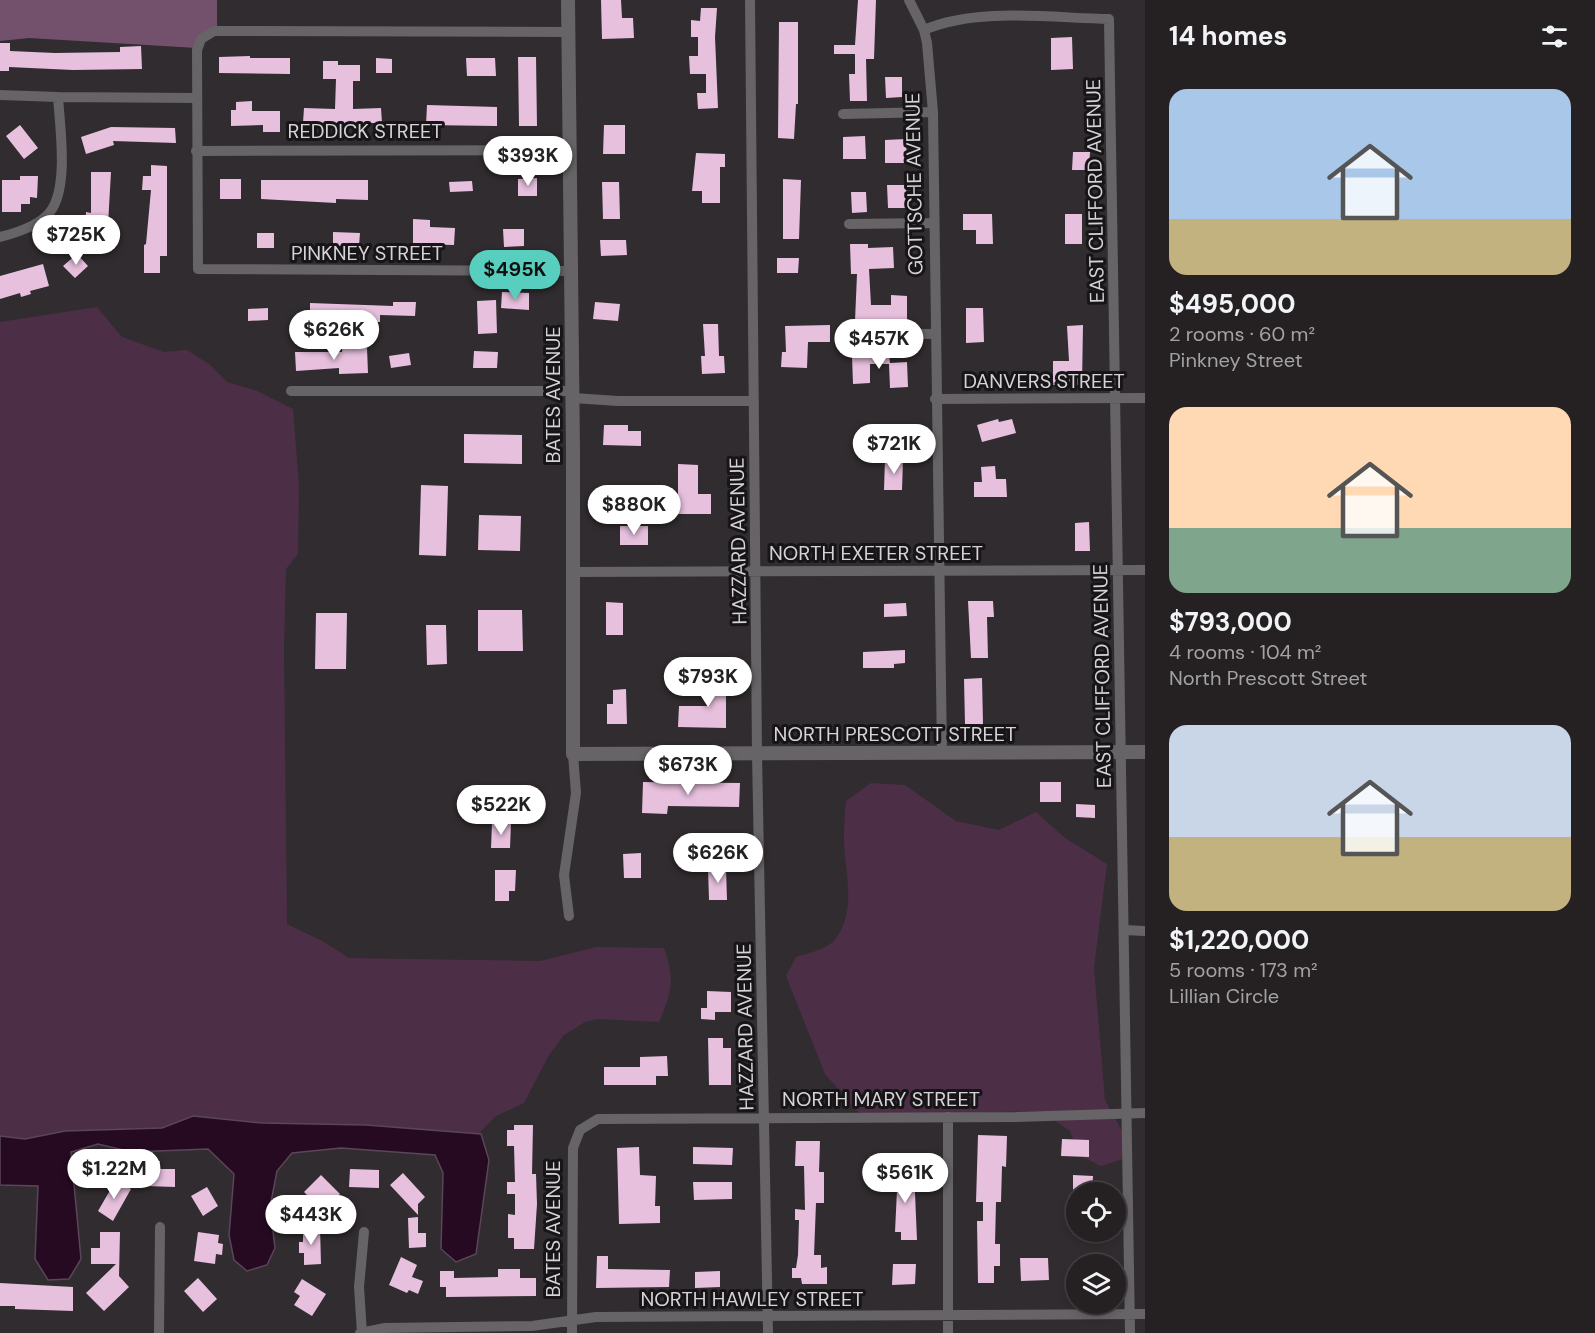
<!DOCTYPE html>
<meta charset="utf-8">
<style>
body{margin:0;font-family:"DM Sans",sans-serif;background:#312e30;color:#f1f3f6;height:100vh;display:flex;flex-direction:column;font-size:22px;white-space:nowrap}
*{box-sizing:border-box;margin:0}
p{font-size:20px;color:#a3a3a6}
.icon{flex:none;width:33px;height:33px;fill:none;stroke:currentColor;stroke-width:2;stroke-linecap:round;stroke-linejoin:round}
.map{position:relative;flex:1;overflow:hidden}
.details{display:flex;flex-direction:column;background:#252123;width:450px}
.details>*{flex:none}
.controls{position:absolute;left:1066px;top:1182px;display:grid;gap:12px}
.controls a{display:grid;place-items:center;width:60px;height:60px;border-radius:50%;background:#252123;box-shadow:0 3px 9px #0003,0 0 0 2px #423e41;font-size:30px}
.price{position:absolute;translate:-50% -51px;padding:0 14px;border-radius:21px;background:#fff;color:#222;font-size:20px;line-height:39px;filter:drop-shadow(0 2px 3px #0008)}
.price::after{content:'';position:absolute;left:50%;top:36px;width:18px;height:14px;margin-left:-9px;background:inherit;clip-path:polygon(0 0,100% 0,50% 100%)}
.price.current{background:#58cebf;color:#111}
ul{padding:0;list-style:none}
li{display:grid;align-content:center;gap:12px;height:318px;padding:0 24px}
li span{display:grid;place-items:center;height:186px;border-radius:18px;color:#555}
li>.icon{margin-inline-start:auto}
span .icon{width:108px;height:108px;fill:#fffc;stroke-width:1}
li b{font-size:26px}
h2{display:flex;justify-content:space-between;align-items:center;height:72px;padding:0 24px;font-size:26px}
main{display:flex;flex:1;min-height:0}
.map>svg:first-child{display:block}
</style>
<main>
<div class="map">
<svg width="1145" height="1333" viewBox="0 0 1145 1333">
<rect width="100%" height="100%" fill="#312c2f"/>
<path fill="#4d2e47" d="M97,307L122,337L164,352L187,350L209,364L227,382L257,391L293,409L299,485L298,554L286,569L284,649L287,924L324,942L349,958L540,961L596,947L664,948C675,979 672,993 659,1022L597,1019L585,1022L564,1035L549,1055L524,1103L496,1116L478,1134L366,1125L262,1123L193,1116L162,1128L65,1131L25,1139L0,1136V322Z
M871,783L905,785L956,821L999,830L1036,812L1065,838L1107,864L1094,968L1105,1100L1122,1131L1123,1159L1101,1166L1080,1156L1070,1131L1041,1111L861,1115L825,1074L786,976L796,957C809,953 829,949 837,937C858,906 843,867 844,833C844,822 845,811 846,801Z"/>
<path fill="#73516c" d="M0,0H217V30L197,48L29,38L0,41Z"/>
<path fill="#260a22" stroke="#5a4658" stroke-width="1.5" d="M193,1116L262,1123L366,1125L481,1134L489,1160L476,1254L456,1262L441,1249L443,1173L435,1155L341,1148L292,1153L277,1171L270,1207L275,1248L267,1265L247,1271L234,1260L229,1235L234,1174L208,1149L132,1152L98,1144L71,1152L81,1259L69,1279L48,1280L35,1259L38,1186L0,1185V1136L25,1139L65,1131L162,1128Z"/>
<path fill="#e7c0de" d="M601,0H621L622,18H633L634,38L602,39Z
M858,0H876L874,59H866L867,101H850L849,74H855V54H834V45H855Z
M701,8H717L715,37L718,108L698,109L697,93H706V74H690L689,56H698V37H691V20L700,21Z
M779,22H798V104H796L794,139L778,138Z
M1072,37L1073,69L1051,70V38Z
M0,43H10V51L55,53L120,52V47L141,46L142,69L73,70L9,67V71H0Z
M250,56V58H290V74L219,73V57Z
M518,57H536L537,126H519Z
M376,58L392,59V73H376Z
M466,58H495L496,76H467Z
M323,61H338V65H360V81H353V109L381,108L382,123H303L304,108L335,109L336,79H323Z
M885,77H902V97L886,98Z
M252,101V111H280V132H263V125L231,126V110H236V102Z
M427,105L497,107V126L426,125Z
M20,125L38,148L24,159L6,136Z
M604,125H625V154H603Z
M111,127L175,128L176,143L113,141L114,145L86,154L81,137Z
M865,136L866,159H843V137Z
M906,139L907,163H885V140Z
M1073,152H1090L1089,170H1072Z
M696,153L725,154V167H720V203H702V191H692Z
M151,165L167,166V256H160V273H144V245L146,244L151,190H142L143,176H151Z
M91,172H111L108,225L101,224V230L85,229L86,212L91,213Z
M20,176H38L37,198L30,197V204H21V212H2V180H20Z
M537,178V196H518V179Z
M220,179H241V199H220Z
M783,179L801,180L799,239H783Z
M261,180H368V200L336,199V203L261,199Z
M472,181L473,191L450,192L449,182Z
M602,182H619L620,219H603Z
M887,185H906L907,208H888Z
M851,192H866L867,212L852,213Z
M963,214H992L993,244H976V230H963Z
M1065,214H1082V244H1065Z
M413,219L430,220V227L455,228L454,245L413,244Z
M503,229H524V246L504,247Z
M333,232L360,233L359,246H333Z
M257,233H274V248H257Z
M600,240H626L627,255L601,256Z
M850,244H868V248L893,247L894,268L869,269L871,305H891V295L907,296V323L855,321L857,274H851Z
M77,254L88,266L75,278L63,266Z
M777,258H799L798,273H777Z
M43,264L49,286L30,291L31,294L21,297L20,293L0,299V276Z
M502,292L529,293V310L501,308Z
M496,300L497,333L478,334L477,301Z
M393,302H416L415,316L380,315V322H351V316H310V303L393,306Z
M595,302L620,304L618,321L593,319Z
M268,308V320L248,321V309Z
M966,308H983L984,342L966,343Z
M703,324H718L719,356H724L725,373L702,374L701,356H705Z
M830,325V342H808L807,368L781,367L782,352H786L785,326Z
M1083,325L1082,385H1053V361H1069L1067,326Z
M367,348L368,373L339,374V368L296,371L295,352H342V349Z
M474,351L498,352L497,368H473Z
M409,353L411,365L391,368L389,356Z
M889,355L890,363L907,362L908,387L890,388L889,364H870V383L853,384L852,356Z
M998,419L999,422L1012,419L1016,433L982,442L977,425Z
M604,425H628V431H641V446L603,445Z
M464,434L522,435V464L464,463Z
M885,459H903L902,490H884Z
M678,464L698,465V494H711V514H678Z
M995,466L996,479H1006L1007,497H974V482H982L981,467Z
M421,485L448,486L446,556L419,555Z
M479,515L521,516L520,551L478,550Z
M1089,522L1090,551H1075V523Z
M620,526H648V545H620Z
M968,601H993L994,617H987L988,658H971Z
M606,602L623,603V635H606Z
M906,603L907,616L884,617V604Z
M478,610H522L523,651H478Z
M316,613H347L346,669H315Z
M426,625H446L447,664L427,665Z
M905,650V663L894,664V668H863V652Z
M982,678L983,724H965L964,679Z
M732,680V693H726V728L678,727L679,706H708L707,681Z
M626,689L627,724H607V704H613V690Z
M643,782L740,783L739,807L668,806L667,814L642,813Z
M1040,782H1061V802H1040Z
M1076,804L1095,805V818L1076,817Z
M492,823H511L510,848H491Z
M641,853V878H624L623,854Z
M708,868H726L727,900H709Z
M495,870H516L515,891H509V901H495Z
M707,991L731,992V1012H715V1020L701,1019V1008H707Z
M708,1038H723V1048H731V1085H709Z
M667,1056L668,1076H656V1085H604V1067H640V1057Z
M514,1125H533L532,1174H536L537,1204L534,1249H514V1238H508V1214L515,1215V1194H507V1182H515L514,1146H507V1130H514Z
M978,1135L1007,1136L1006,1167L1002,1166L1001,1202H996L995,1244H1000V1266H994V1283H978L977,1221H983V1202H976Z
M1062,1139L1089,1140V1157L1061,1156Z
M796,1141H820L819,1172H824V1203H816L814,1255H821V1268L827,1267V1284H802L801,1278H792V1268H796L798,1255L799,1220H795V1209L805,1210L804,1166H795Z
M639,1147L640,1175L656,1176L655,1206H660V1223L619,1224L617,1148Z
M693,1147L733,1148L732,1165L693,1164Z
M145,1161H160V1169H175V1187L145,1186Z
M350,1169L379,1170V1188L349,1187Z
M914,1170L917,1240H901V1232H895L897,1190H892V1171Z
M403,1173L425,1197L418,1204V1215L390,1185Z
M321,1175L340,1194L317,1216L304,1203L310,1198L304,1192Z
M1073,1175L1093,1176L1092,1192H1073Z
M116,1180L131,1189L113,1221L98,1211Z
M693,1182H732V1199L694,1200Z
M207,1187L218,1206L203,1216L191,1196Z
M418,1217V1233H426V1247L409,1248L408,1218Z
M303,1227H320L321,1264L304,1265V1253H299V1242H303Z
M100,1232H120L119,1276L129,1287L104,1311L86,1293L116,1264H91V1248H100Z
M198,1232L219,1235L218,1243L223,1244L222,1255L216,1254L215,1264L194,1261Z
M597,1256H608V1269L670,1270L669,1287L596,1288Z
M401,1257L417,1265L412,1277L423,1281L418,1294L409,1290L407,1293L389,1285Z
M1020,1258H1048L1049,1280L1021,1281Z
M893,1264H916L915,1284L892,1285Z
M498,1269H520V1278H536V1296L446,1297V1287H440V1271H454V1278L498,1277Z
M720,1271V1287L695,1288V1272Z
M198,1278L217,1299L203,1312L184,1291Z
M302,1279L326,1294L312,1316L294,1305L300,1296L294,1292Z
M0,1283L73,1287V1311L15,1309V1306H0Z"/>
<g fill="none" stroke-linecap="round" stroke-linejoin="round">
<path stroke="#666466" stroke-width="10" d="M750,0L757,754L768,1333
M909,0L924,30L927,43L933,112L942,754
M924,30C977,7 1051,18 1109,19L1130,1333
M569,32L214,31L201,39L197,50L198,269L571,271
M0,95L58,97C60,127 69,188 50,212C39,226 16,233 0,237
M58,97L196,98
M843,114L933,112
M196,151L570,150
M849,224L934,223
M850,333L934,334
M291,391H573
M573,398L618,401H754
M935,399L1145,398
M572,572L1145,570
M569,916L564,875L576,793L573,754
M1124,930L1145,931
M948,1117V1333
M159,1333L160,1227
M360,1333L385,1328L532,1326L596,1317L1145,1314
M362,1333L359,1287L364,1232
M572,1333L573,1148L580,1130L598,1119L1016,1117L1145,1113"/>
<path stroke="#666466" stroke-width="14" d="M568,0L573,449V754L1145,752"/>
</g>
<g text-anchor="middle" stroke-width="6" stroke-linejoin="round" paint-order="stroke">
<g font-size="20" fill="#d5d3d5" stroke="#171517">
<text x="365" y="138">REDDICK STREET</text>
<text transform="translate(914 184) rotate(-91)" y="7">GOTTSCHE AVENUE</text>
<text transform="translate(1095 191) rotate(-91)" y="7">EAST CLIFFORD AVENUE</text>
<text x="367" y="260">PINKNEY STREET</text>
<text x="1044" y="388">DANVERS STREET</text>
<text transform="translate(553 395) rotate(-90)" y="7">BATES AVENUE</text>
<text transform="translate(738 541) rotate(-91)" y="7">HAZZARD AVENUE</text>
<text x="876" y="560">NORTH EXETER STREET</text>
<text transform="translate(1102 676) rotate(-91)" y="7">EAST CLIFFORD AVENUE</text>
<text x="895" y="741">NORTH PRESCOTT STREET</text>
<text transform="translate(745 1027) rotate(-91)" y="7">HAZZARD AVENUE</text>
<text x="881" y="1106">NORTH MARY STREET</text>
<text transform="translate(553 1229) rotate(-90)" y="7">BATES AVENUE</text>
<text x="752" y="1306">NORTH HAWLEY STREET</text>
</g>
</g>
</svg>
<div class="controls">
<a><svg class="icon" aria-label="locate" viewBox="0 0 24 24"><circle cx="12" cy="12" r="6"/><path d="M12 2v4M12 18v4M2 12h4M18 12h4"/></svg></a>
<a><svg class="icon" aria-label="layers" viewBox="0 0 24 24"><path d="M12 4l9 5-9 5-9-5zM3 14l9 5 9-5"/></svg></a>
</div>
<b class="price" style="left:528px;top:187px">$393K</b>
<b class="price" style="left:76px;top:266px">$725K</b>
<b class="price current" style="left:515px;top:301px">$495K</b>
<b class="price" style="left:334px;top:361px">$626K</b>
<b class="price" style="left:879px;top:370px">$457K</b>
<b class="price" style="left:894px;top:475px">$721K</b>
<b class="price" style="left:634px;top:536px">$880K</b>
<b class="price" style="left:708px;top:708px">$793K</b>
<b class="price" style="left:688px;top:796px">$673K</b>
<b class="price" style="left:501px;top:836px">$522K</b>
<b class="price" style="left:718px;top:884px">$626K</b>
<b class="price" style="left:114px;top:1200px">$1.22M</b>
<b class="price" style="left:905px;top:1204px">$561K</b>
<b class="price" style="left:311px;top:1246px">$443K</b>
</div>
<section class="details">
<h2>14 homes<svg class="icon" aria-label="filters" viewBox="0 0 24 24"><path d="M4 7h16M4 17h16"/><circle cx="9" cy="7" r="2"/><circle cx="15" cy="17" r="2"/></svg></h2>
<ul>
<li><span style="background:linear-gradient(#a9c7e8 70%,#c2b280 0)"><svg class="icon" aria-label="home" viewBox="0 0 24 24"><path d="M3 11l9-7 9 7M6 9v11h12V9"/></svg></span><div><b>$495,000</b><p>2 rooms · 60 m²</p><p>Pinkney Street</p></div></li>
<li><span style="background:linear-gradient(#ffd9b3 65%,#7fa58c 0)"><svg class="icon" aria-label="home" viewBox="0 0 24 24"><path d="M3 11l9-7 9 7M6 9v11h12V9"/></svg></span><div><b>$793,000</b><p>4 rooms · 104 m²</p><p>North Prescott Street</p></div></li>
<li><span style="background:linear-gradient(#c9d6e8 60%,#c2b280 0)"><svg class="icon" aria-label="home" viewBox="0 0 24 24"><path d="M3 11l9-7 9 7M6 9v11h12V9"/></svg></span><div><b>$1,220,000</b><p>5 rooms · 173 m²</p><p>Lillian Circle</p></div></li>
</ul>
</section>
</main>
